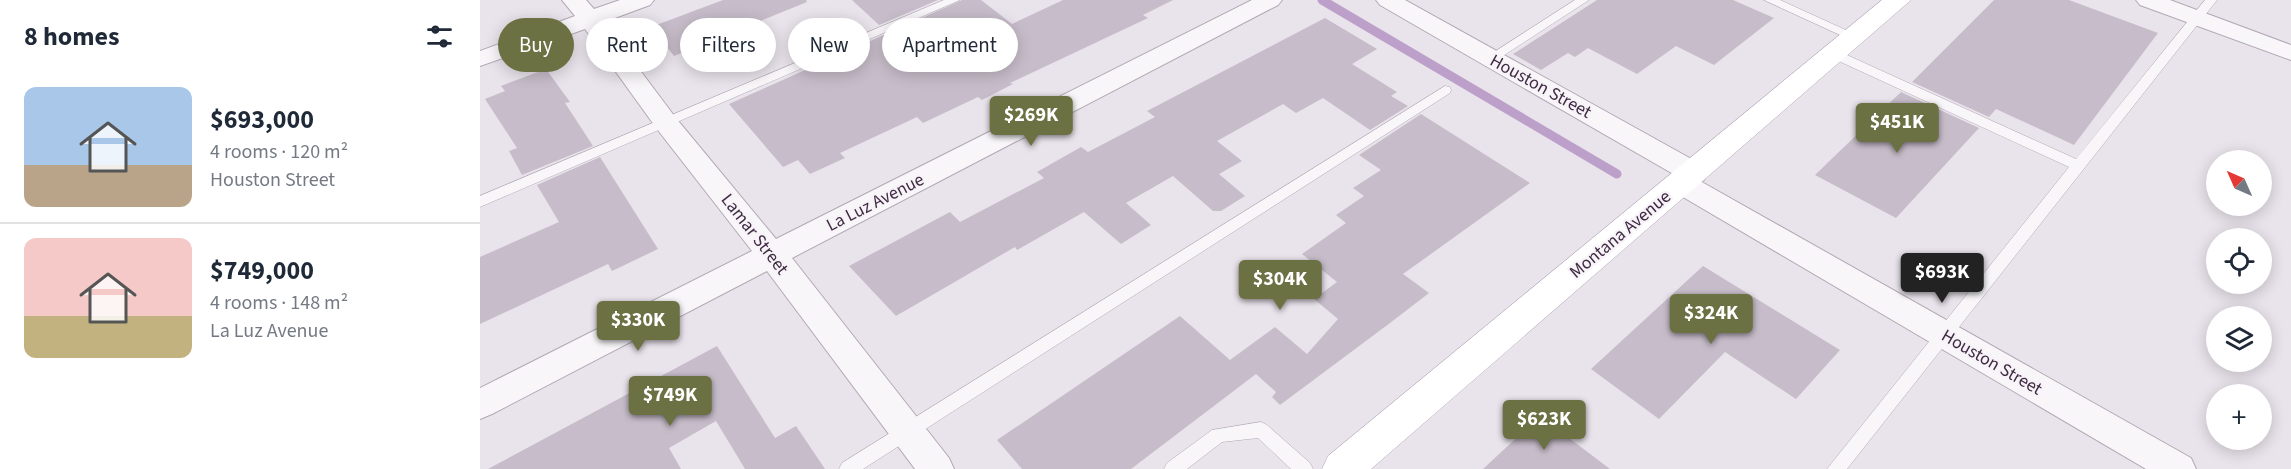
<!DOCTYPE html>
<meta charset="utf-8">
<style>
body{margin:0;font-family:"Source Sans 3",sans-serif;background:#f2f2f3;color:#1f2937;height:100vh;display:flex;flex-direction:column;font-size:22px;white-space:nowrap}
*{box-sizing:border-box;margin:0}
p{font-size:20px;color:#747a83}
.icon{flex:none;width:33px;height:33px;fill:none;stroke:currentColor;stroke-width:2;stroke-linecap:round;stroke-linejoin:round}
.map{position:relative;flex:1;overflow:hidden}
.details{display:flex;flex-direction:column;background:#fff;width:480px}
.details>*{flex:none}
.hud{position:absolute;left:18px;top:18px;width:570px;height:54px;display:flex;gap:12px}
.needle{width:39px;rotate:315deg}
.controls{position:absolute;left:1726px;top:150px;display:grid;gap:12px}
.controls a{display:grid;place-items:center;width:66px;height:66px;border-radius:50%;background:#fff;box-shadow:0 3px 15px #0003;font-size:30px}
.price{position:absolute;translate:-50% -51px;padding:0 14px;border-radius:6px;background:#6b7142;color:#fff;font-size:20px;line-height:39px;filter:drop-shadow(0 2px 3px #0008)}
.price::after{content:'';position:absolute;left:50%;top:36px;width:18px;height:14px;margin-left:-9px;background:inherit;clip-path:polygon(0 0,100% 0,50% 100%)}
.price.selected{background:#222;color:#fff}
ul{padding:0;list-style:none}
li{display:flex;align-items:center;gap:18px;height:150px;padding:0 24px}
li+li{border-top:2px solid #e0e1e3}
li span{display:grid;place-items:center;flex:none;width:168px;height:120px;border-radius:12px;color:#555}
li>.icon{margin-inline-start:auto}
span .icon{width:72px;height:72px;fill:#fffc;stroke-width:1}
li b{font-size:26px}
h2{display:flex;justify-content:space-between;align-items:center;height:72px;padding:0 24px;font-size:26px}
.chip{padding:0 21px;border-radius:27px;background:#fff;box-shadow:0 3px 15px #0003;font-size:21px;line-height:54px}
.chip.selected{background:#6b7142;color:#fff}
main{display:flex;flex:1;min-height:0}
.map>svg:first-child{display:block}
</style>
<main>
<section class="details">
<h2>8 homes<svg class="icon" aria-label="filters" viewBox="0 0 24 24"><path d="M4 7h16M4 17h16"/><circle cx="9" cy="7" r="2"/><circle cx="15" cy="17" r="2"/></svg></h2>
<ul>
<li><span style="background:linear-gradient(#a9c7e8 65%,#b9a48a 0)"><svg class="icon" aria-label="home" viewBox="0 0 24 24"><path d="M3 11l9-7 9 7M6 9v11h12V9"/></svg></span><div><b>$693,000</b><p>4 rooms · 120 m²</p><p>Houston Street</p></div></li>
<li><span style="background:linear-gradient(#f6c9c9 65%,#c2b280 0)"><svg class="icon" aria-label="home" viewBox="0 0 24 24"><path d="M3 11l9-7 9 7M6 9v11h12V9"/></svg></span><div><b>$749,000</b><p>4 rooms · 148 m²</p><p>La Luz Avenue</p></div></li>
</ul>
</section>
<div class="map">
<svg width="1811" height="469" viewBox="0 0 1811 469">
<rect width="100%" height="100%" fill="#e9e3eb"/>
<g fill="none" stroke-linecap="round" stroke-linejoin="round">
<path stroke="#bca0c9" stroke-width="9" d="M842,0L1137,174"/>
</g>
<path fill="#c7bdca" d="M243,0H326L327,2L194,56L171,27Z
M372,0H458L399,25Z
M482,0H501L532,24L583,0H693L663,15L668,18L530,83L533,84L502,100L498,97L443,123L437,117L360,153L365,158L330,174L318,160L303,167L249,104Z
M1117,0H1253L1294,18L1234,65L1196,46L1157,74L1108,48L1095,57L1088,53L1061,70L1033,54Z
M1514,0H1589L1678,33L1594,145L1516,109L1509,117L1432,82Z
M845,18L897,49L872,64L917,92L911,96L928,106L890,130L843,98L816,113L803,104L737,141L762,161L739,174L765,196L741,211H733L693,176L646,203L671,225L641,244L604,212L537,250L535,247L416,316L369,266L470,212L480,222L564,178L557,172L601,147L608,152L675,117L667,111Z
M66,69L90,102L85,103L113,146L42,175L29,151L37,148L5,99L25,91L21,86Z
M1421,92L1499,128L1416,218L1335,175Z
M941,114L1050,183L923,274L949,293L910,323L800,405L792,397L796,392L776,374L651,469H542L517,440L700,316L750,360L795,327L827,354L858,319L834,299L857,282L822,254L866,223L856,215L884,196L873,188L901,170L879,155Z
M120,157L178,249L132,271L128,264L0,324V257L79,222L57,185Z
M1223,266L1360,350L1316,399L1245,352L1179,419L1111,369Z
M237,346L295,438L316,426L345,469H265L236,421L189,448L201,469H8Z
M1060,416L1130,469H1003Z"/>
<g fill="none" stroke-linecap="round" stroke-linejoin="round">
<defs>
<path id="service" d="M464,0H480L0,207V196Z
M1095,0H1109L1015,61L1011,62L1005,58Z
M1284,0H1300L1381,37L1379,40H1371Z
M1725,0H1737L1367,469H1347L1589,167L1350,57L1348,54L1350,51H1358L1596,159Z
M965,86L970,87L971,90L970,93L383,469H359L362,463Z
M781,422L787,425L830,463L833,469H811L778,438L742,442L707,469H684L687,463L732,430Z"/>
<path id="minor" d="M82,0H106L114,9L140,0H174L170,5L124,22L195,117L296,239L772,0H802L798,5L312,258L469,458L474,469H435L287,271L12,414L0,419V388L272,251L177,129L105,29L0,66V51L95,16Z
M896,0H925L1224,166L1228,173L1224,180L1220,181L1711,458L1716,469H1666L1191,190L1187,183L1191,176L1195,175L900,5Z
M1656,0H1690L1811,45V60L1660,5Z"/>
<path id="primary" d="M1402,0H1431L891,469H842L848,456Z"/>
</defs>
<use href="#service" stroke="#b2a8b5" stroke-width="1"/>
<use href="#minor" stroke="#b2a8b5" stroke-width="2"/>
<use href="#primary" stroke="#b1a3b6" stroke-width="1"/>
<use href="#service" fill="#f8f6f9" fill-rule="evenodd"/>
<use href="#minor" fill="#f8f6f9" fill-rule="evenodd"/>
<use href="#primary" fill="#fff" fill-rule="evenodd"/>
</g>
<g text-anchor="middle" stroke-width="4.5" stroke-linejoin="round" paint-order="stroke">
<g font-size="18" fill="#3e2b42" stroke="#f7f3f8">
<text transform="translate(1061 86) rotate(29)" y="6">Houston Street</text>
<text transform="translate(395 202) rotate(-27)" y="6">La Luz Avenue</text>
<text transform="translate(275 234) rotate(52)" y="6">Lamar Street</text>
<text transform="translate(1140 234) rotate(-40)" y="6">Montana Avenue</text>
<text transform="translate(1512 362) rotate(30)" y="6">Houston Street</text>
</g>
</g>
</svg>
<div class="controls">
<a><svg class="needle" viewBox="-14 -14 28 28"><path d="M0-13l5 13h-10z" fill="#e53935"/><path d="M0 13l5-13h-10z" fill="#747a83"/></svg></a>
<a><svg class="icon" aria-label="locate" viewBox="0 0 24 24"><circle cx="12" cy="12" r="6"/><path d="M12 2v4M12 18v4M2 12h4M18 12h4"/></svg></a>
<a><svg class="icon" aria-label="layers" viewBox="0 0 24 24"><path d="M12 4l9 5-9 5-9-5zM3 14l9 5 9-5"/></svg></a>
<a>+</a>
</div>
<b class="price" style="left:551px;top:147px">$269K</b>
<b class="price" style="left:1417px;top:154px">$451K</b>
<b class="price selected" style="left:1462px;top:304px">$693K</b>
<b class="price" style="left:800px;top:311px">$304K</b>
<b class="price" style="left:1231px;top:345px">$324K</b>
<b class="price" style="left:158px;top:352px">$330K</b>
<b class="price" style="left:190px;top:427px">$749K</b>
<b class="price" style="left:1064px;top:451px">$623K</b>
<div class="hud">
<a class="chip selected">Buy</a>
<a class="chip">Rent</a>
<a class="chip">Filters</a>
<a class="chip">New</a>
<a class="chip">Apartment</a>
</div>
</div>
</main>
